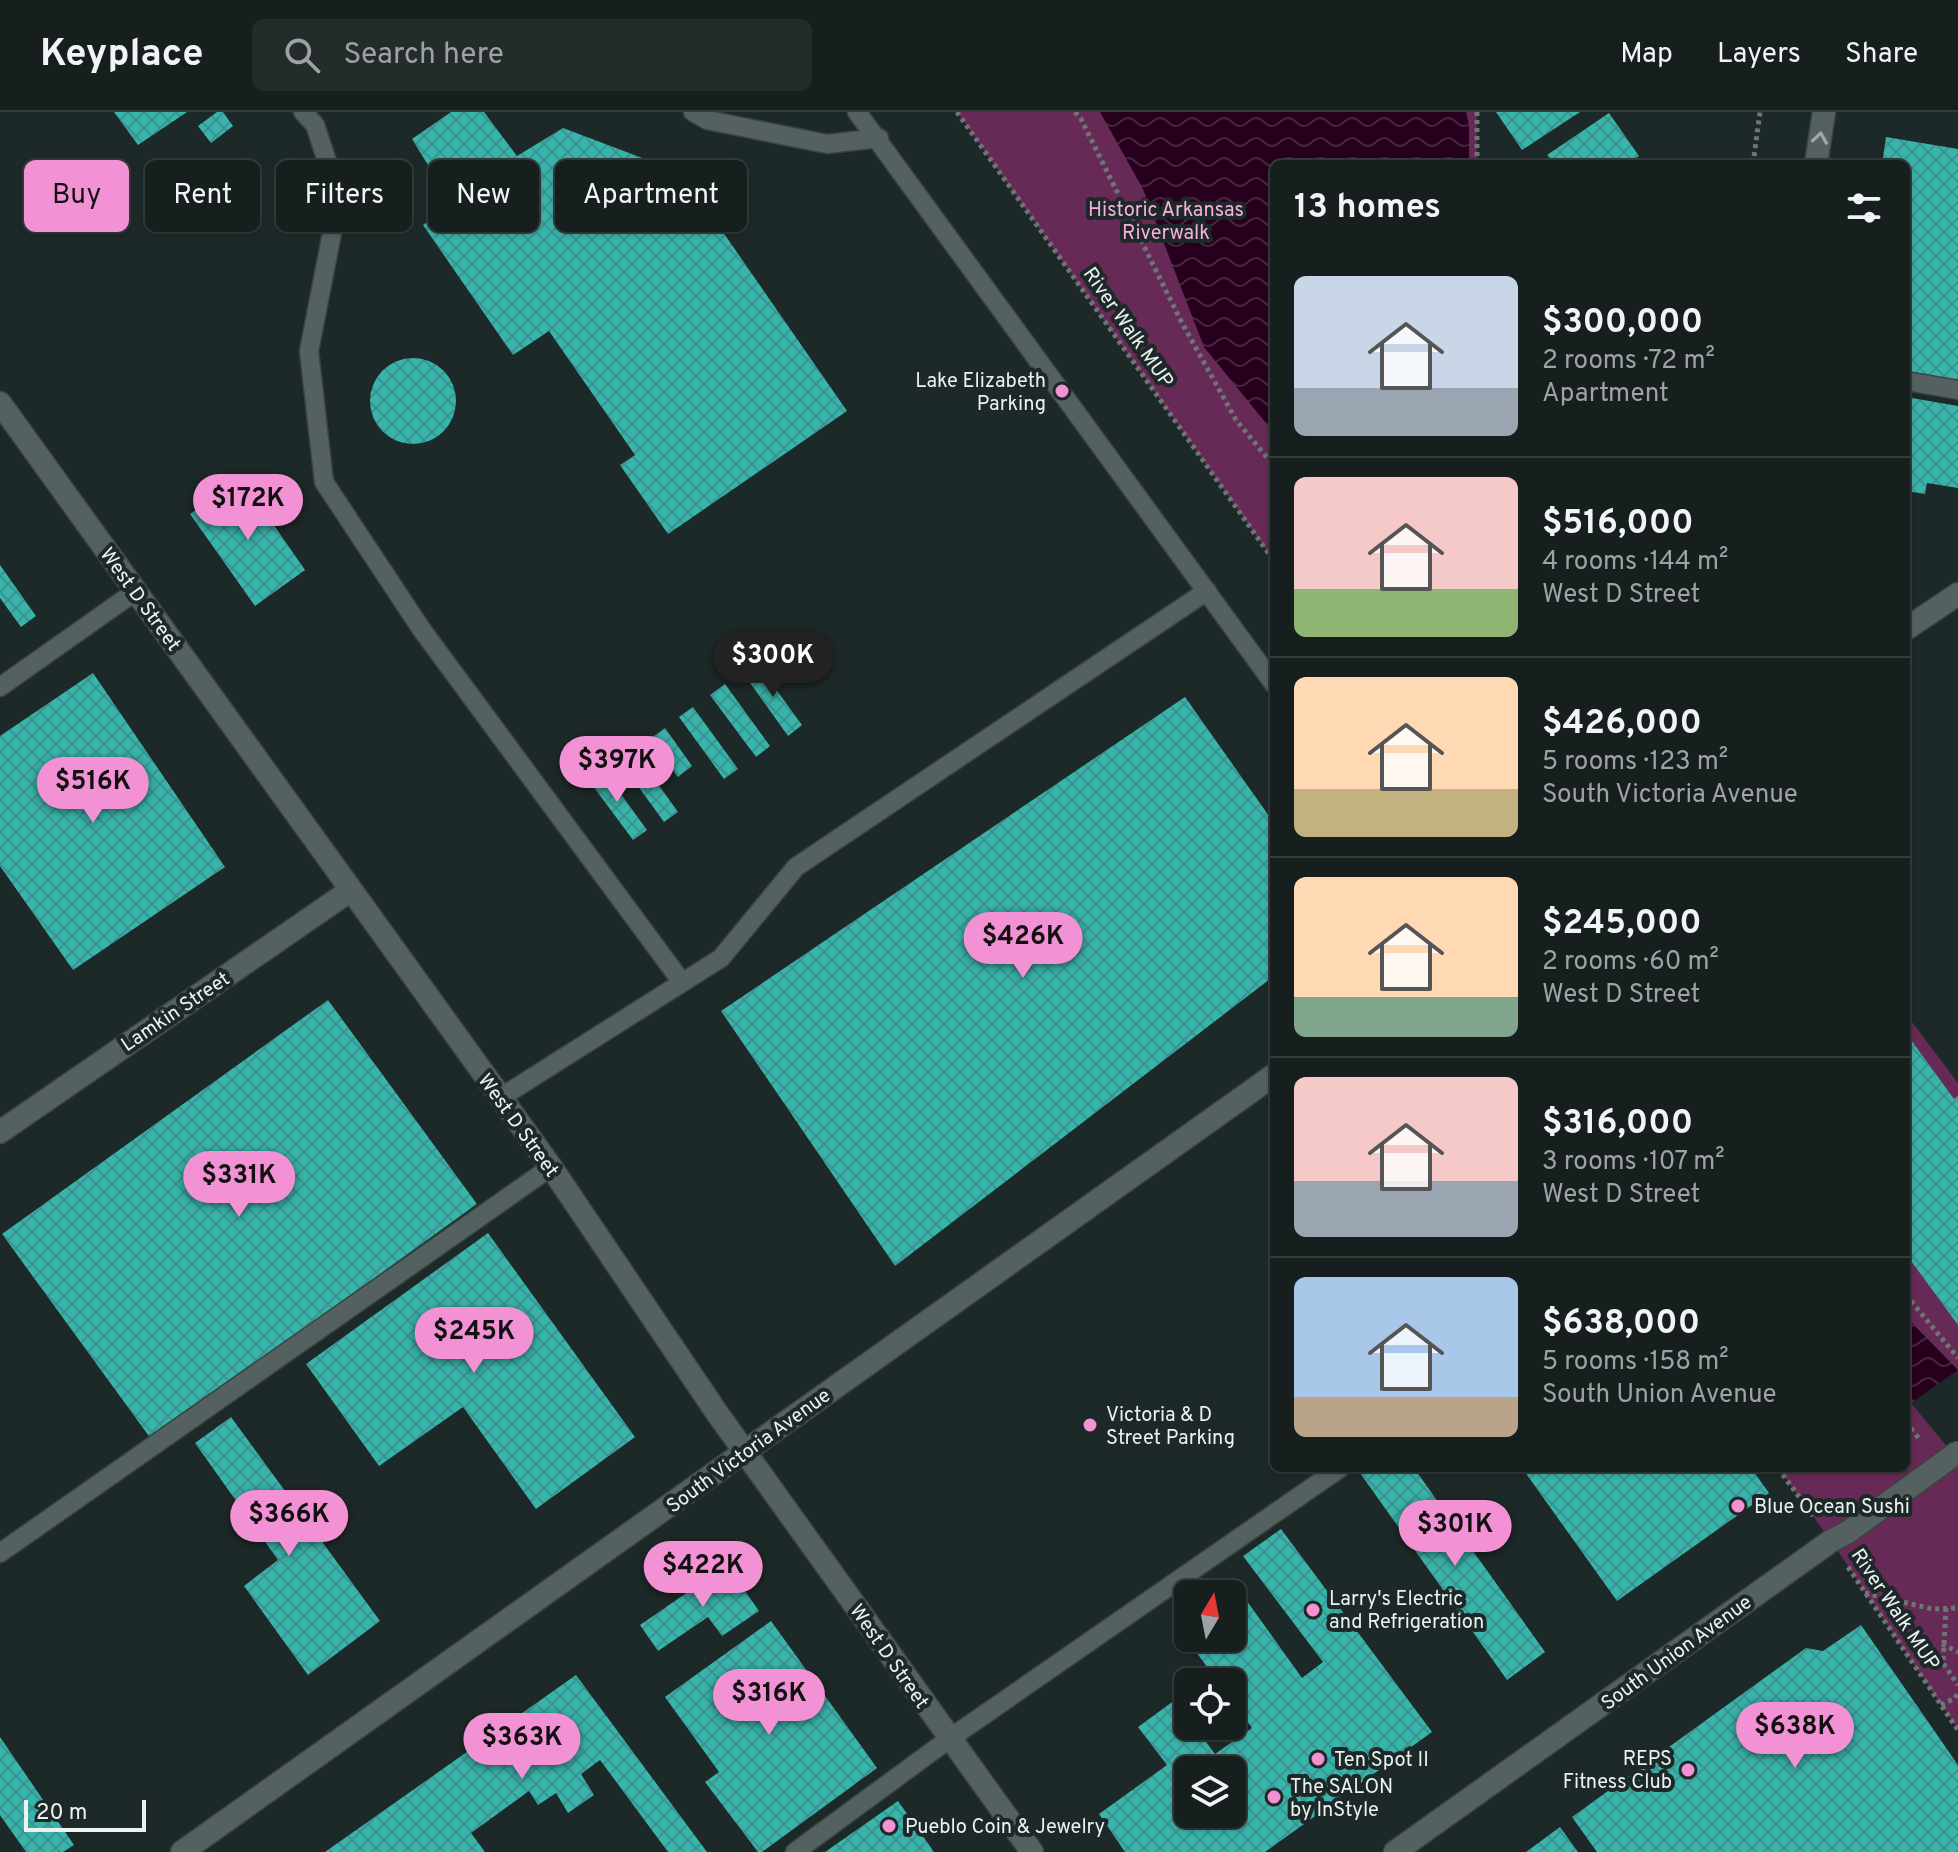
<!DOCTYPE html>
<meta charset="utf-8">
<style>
body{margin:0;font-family:Overpass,sans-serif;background:#232c2b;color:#f1f3f6;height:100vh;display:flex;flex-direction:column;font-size:30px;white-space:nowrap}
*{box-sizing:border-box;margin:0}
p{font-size:26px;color:#9ea2a4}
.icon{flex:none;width:44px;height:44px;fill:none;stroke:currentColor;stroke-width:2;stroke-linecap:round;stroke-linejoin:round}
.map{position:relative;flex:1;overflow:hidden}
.panel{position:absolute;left:1270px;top:48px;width:640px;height:1312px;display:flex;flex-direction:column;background:#161f1e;border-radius:12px;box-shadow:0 2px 6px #0004,0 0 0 2px #353d3c}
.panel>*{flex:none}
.hud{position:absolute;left:24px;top:48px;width:760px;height:72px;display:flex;gap:16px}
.needle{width:52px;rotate:10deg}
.fabs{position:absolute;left:1174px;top:1468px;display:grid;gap:16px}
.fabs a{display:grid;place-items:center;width:72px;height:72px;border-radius:12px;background:#161f1e;box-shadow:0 2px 6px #0004,0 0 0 2px #353d3c;font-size:40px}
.scale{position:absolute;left:24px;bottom:20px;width:122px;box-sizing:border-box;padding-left:8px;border:4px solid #ebf3f2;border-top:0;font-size:22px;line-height:28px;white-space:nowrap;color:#ebf3f2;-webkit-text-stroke:6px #1d2928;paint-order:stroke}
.price{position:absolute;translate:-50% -68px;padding:0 18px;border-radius:28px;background:#f391d5;color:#111;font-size:26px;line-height:52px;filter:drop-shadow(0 2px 4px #0008)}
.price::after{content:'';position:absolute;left:50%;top:48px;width:24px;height:18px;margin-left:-12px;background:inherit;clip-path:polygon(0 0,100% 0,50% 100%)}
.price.active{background:#222;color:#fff}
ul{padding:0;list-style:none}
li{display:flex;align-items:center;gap:24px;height:200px;padding:0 24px}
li+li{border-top:2px solid #353d3c}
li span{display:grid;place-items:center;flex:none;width:224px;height:160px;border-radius:12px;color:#555}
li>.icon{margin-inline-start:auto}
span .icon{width:96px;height:96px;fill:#fffc;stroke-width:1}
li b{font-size:34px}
h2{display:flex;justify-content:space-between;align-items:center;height:96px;padding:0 24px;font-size:34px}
.pill{padding:0 28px;border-radius:12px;background:#161f1e;box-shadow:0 2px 6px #0004,0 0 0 2px #353d3c;font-size:28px;line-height:72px}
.pill.active{background:#f391d5;color:#111}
header{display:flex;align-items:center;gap:48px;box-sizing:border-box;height:112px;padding:0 40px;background:#161f1e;border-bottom:2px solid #353d3c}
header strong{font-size:38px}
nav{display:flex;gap:44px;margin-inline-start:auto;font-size:28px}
.search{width:560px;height:72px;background:#232c2b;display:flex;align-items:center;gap:20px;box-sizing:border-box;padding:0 28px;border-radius:12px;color:#9ea2a4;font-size:30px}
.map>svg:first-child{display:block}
</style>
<header>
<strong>Keyplace</strong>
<div class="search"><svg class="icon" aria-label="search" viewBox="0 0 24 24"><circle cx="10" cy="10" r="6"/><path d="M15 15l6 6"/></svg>Search here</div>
<nav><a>Map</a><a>Layers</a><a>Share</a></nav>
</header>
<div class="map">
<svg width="1958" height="1740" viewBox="0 0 1958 1740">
<defs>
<pattern id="water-waves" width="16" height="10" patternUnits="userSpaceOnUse" patternTransform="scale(2)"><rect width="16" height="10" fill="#26001d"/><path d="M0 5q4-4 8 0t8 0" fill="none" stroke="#46263e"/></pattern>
<pattern id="building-cross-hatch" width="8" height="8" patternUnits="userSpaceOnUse" patternTransform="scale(2)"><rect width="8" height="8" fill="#37b4ab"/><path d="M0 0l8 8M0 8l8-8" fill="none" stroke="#3c948e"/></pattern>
</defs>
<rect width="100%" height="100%" fill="#1d2928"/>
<path fill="#672956" d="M957,0H1477V52H1274V449Z
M1906,902L1958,971V1618L1831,1429L1778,1356H1906Z"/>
<path fill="url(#water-waves)" d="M1100,0H1466L1469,13V52H1274V321L1204,235L1143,77Z
M1906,1205L1958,1258V1344L1906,1279Z"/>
<path fill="#1d2928" d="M1958,1258V1348L1911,1291Z"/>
<path fill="url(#building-cross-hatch)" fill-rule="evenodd" d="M114,0H187L138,33Z
M217,0H223L233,14L211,31L198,14Z
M451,0H484L517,44L563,16L682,61L847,299L668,422L620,353L635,343L549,219L513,243L423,113L452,92L412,27Z
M1496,0H1580L1522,38Z
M1609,1L1639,44L1627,52H1554L1547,43Z
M1886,25L1958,37V272L1906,262V52H1882Z
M370 289a43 43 0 1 1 86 0a43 43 0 1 1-86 0Z
M1906,285L1958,294V376L1927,371L1925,382L1906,379Z
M241,366L305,458L255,494L190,402Z
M0,453L36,504L21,515L0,486Z
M757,551L802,613L788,624L743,561Z
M93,561L225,755L73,858L0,754V624Z
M725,572L770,634L756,645L710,583Z
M1185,585L1274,711V864L895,1154L721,899Z
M693,595L738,657L724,667L679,605Z
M665,616L692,654L678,665L650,627Z
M633,637L678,700L664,710L619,648Z
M602,656L647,718L633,728L587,666Z
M328,888L477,1092L151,1327L2,1122Z
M1906,921L1954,987L1958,984V1213L1906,1142Z
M488,1121L635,1325L536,1397L463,1295L379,1354L306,1252Z
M231,1305L380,1509L308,1563L244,1474L278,1448L195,1331Z
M1368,1356H1414L1545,1540L1507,1568L1360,1361Z
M1522,1356H1636L1640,1361L1647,1356H1751L1769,1381L1617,1489Z
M1281,1417L1432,1620L1265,1740H1125L1099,1702L1167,1653L1138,1615L1175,1588L1188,1605V1614H1194L1215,1642L1252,1616L1232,1588V1570H1218L1186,1526H1232V1494L1244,1485L1302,1566L1323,1550L1243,1444ZM1188,1658H1232V1702H1188Z
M727,1453L759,1499L722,1524L708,1505L658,1539L640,1513Z
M771,1509L877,1656L762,1740H758L705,1670L719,1660L665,1585Z
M1861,1513L1958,1653V1740H1597L1572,1705L1806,1536L1823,1539Z
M576,1563L707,1740H668L600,1648L581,1662L594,1683L568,1701L556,1681L538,1693L529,1679L471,1721L485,1740H325Z
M0,1625L74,1733L63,1740H26L0,1703Z
M898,1689L934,1740H825Z
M1560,1715L1578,1740H1526Z"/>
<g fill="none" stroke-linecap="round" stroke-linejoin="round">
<defs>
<path id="service" d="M303,0L315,13L339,85L309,239L324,370L422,518L681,869
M693,0L707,8L827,32L879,26
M857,0L1274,572
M1906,269L1958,278
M0,575L136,479
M500,986L721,846L796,755L1207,479
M0,1441L551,1055
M795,1740L949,1627L1340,1356"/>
<path id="minor" d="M1816,52L1824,0
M0,291L551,1055L717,1301L1032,1740
M1906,517L1958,482
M0,1020L351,778
M182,1740L1274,963"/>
<path id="tertiary" d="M1395,1740L1831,1429L1848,1420"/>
</defs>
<use href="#service" stroke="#394442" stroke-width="21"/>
<use href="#minor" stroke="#394442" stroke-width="25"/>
<use href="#tertiary" stroke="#394442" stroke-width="25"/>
<path stroke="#6c7675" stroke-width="5" stroke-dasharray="4 4" stroke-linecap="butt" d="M957,0L1274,449
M1075,0L1081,7L1181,209L1236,308L1274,354
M1477,52V0
M1753,52L1760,0
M1906,1183L1958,1246
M1906,1310L1920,1328
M1778,1356L1813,1404
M1848,1455L1958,1618
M1865,1481L1932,1497L1958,1496
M1946,1496L1943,1551L1958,1573
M1942,1532L1958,1540
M1941,1593L1955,1586L1958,1581"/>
<use href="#service" stroke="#546160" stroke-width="18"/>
<use href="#minor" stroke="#546160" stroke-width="22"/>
<use href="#tertiary" stroke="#546160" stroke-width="22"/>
<defs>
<path id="tertiary-bridge" d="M1848,1420L1958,1340"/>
</defs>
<use href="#tertiary-bridge" stroke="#394442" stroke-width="25" stroke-linecap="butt"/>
<use href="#tertiary-bridge" stroke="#546160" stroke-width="22"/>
</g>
<defs><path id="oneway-chevron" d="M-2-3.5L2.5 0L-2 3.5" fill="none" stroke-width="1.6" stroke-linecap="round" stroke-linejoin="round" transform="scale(2)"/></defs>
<use stroke="#a0aaa9" href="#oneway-chevron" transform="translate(1820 26) rotate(-81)"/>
<g fill="#f391d5" stroke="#1d2928" stroke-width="3">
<circle cx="1062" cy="279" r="8"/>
<circle cx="1090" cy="1313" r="8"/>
<circle cx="1738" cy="1394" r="8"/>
<circle cx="1313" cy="1498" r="8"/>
<circle cx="1318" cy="1647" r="8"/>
<circle cx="1688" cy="1658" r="8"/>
<circle cx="1274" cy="1685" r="8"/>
<circle cx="889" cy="1714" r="8"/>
</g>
<g text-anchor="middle" stroke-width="8" stroke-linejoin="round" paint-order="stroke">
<g font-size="20" fill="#faaee1" stroke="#1d2928">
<text x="1166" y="104">Historic Arkansas<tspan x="1166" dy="23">Riverwalk</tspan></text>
</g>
<g font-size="20" fill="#ebf3f2" stroke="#1d2928">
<text transform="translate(1129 215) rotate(55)" y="7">River Walk MUP</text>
<text transform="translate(141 487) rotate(54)" y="7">West D Street</text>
<text transform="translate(175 899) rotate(-34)" y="7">Lamkin Street</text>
<text transform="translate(519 1013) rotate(54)" y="7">West D Street</text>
<text transform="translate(748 1338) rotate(-36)" y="7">South Victoria Avenue</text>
<text transform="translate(1896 1497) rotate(56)" y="7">River Walk MUP</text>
<text transform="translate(1676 1540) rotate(-36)" y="7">South Union Avenue</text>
<text transform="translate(890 1544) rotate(55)" y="7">West D Street</text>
</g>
<g font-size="20" fill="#ebf3f2" stroke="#1d2928" text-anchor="start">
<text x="1046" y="275" text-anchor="end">Lake Elizabeth<tspan x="1046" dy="23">Parking</tspan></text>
<text x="1106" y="1309">Victoria &amp; D<tspan x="1106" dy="23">Street Parking</tspan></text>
<text x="1754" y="1401">Blue Ocean Sushi</text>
<text x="1329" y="1493">Larry's Electric<tspan x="1329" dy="23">and Refrigeration</tspan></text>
<text x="1672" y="1653" text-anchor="end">REPS<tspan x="1672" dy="23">Fitness Club</tspan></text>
<text x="1334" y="1654">Ten Spot II</text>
<text x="1290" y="1681">The SALON<tspan x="1290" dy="23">by InStyle</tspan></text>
<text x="905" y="1721">Pueblo Coin &amp; Jewelry</text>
</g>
</g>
</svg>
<div class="fabs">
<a><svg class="needle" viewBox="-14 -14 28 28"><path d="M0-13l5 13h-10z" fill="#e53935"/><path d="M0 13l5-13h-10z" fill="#9ea2a4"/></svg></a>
<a><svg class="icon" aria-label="locate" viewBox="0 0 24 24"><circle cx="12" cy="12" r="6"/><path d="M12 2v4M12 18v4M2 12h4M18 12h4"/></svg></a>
<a><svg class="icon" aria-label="layers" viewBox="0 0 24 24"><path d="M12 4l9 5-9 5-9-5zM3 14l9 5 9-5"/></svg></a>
</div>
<div class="scale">20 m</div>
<b class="price" style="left:248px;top:430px">$172K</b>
<b class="price active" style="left:773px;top:587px">$300K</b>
<b class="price" style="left:617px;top:692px">$397K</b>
<b class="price" style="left:93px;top:713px">$516K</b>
<b class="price" style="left:1023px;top:868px">$426K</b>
<b class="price" style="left:239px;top:1107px">$331K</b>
<b class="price" style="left:474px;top:1263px">$245K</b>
<b class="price" style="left:289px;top:1446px">$366K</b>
<b class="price" style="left:1455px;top:1456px">$301K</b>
<b class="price" style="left:703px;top:1497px">$422K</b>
<b class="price" style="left:769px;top:1625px">$316K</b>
<b class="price" style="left:1795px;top:1658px">$638K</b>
<b class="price" style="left:522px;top:1669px">$363K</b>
<div class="hud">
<a class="pill active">Buy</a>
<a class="pill">Rent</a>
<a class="pill">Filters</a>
<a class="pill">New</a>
<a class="pill">Apartment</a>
</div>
<section class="panel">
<h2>13 homes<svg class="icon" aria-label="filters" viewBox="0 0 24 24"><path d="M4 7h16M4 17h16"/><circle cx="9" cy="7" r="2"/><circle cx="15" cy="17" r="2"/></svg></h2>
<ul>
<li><span style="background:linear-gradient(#c9d6e8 70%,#9aa5b1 0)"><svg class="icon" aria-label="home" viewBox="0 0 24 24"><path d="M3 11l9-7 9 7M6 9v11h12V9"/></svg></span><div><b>$300,000</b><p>2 rooms · 72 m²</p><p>Apartment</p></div></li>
<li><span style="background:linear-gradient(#f6c9c9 70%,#8fb573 0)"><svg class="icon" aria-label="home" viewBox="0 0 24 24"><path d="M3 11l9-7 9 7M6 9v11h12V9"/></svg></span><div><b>$516,000</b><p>4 rooms · 144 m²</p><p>West D Street</p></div></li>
<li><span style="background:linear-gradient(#ffd9b3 70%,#c2b280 0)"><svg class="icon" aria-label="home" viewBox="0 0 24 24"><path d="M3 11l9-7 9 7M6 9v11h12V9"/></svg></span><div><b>$426,000</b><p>5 rooms · 123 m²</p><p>South Victoria Avenue</p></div></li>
<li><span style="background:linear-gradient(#ffd9b3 75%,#7fa58c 0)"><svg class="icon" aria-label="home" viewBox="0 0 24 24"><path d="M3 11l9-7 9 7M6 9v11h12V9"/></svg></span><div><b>$245,000</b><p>2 rooms · 60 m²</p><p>West D Street</p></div></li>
<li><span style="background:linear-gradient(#f6c9c9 65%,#9aa5b1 0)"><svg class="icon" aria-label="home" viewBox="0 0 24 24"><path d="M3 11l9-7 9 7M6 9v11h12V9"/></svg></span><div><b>$316,000</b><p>3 rooms · 107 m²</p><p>West D Street</p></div></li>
<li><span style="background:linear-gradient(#a9c7e8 75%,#b9a48a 0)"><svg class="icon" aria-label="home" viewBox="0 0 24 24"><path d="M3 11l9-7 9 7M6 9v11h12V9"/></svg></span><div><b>$638,000</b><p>5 rooms · 158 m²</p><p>South Union Avenue</p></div></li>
</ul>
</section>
</div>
